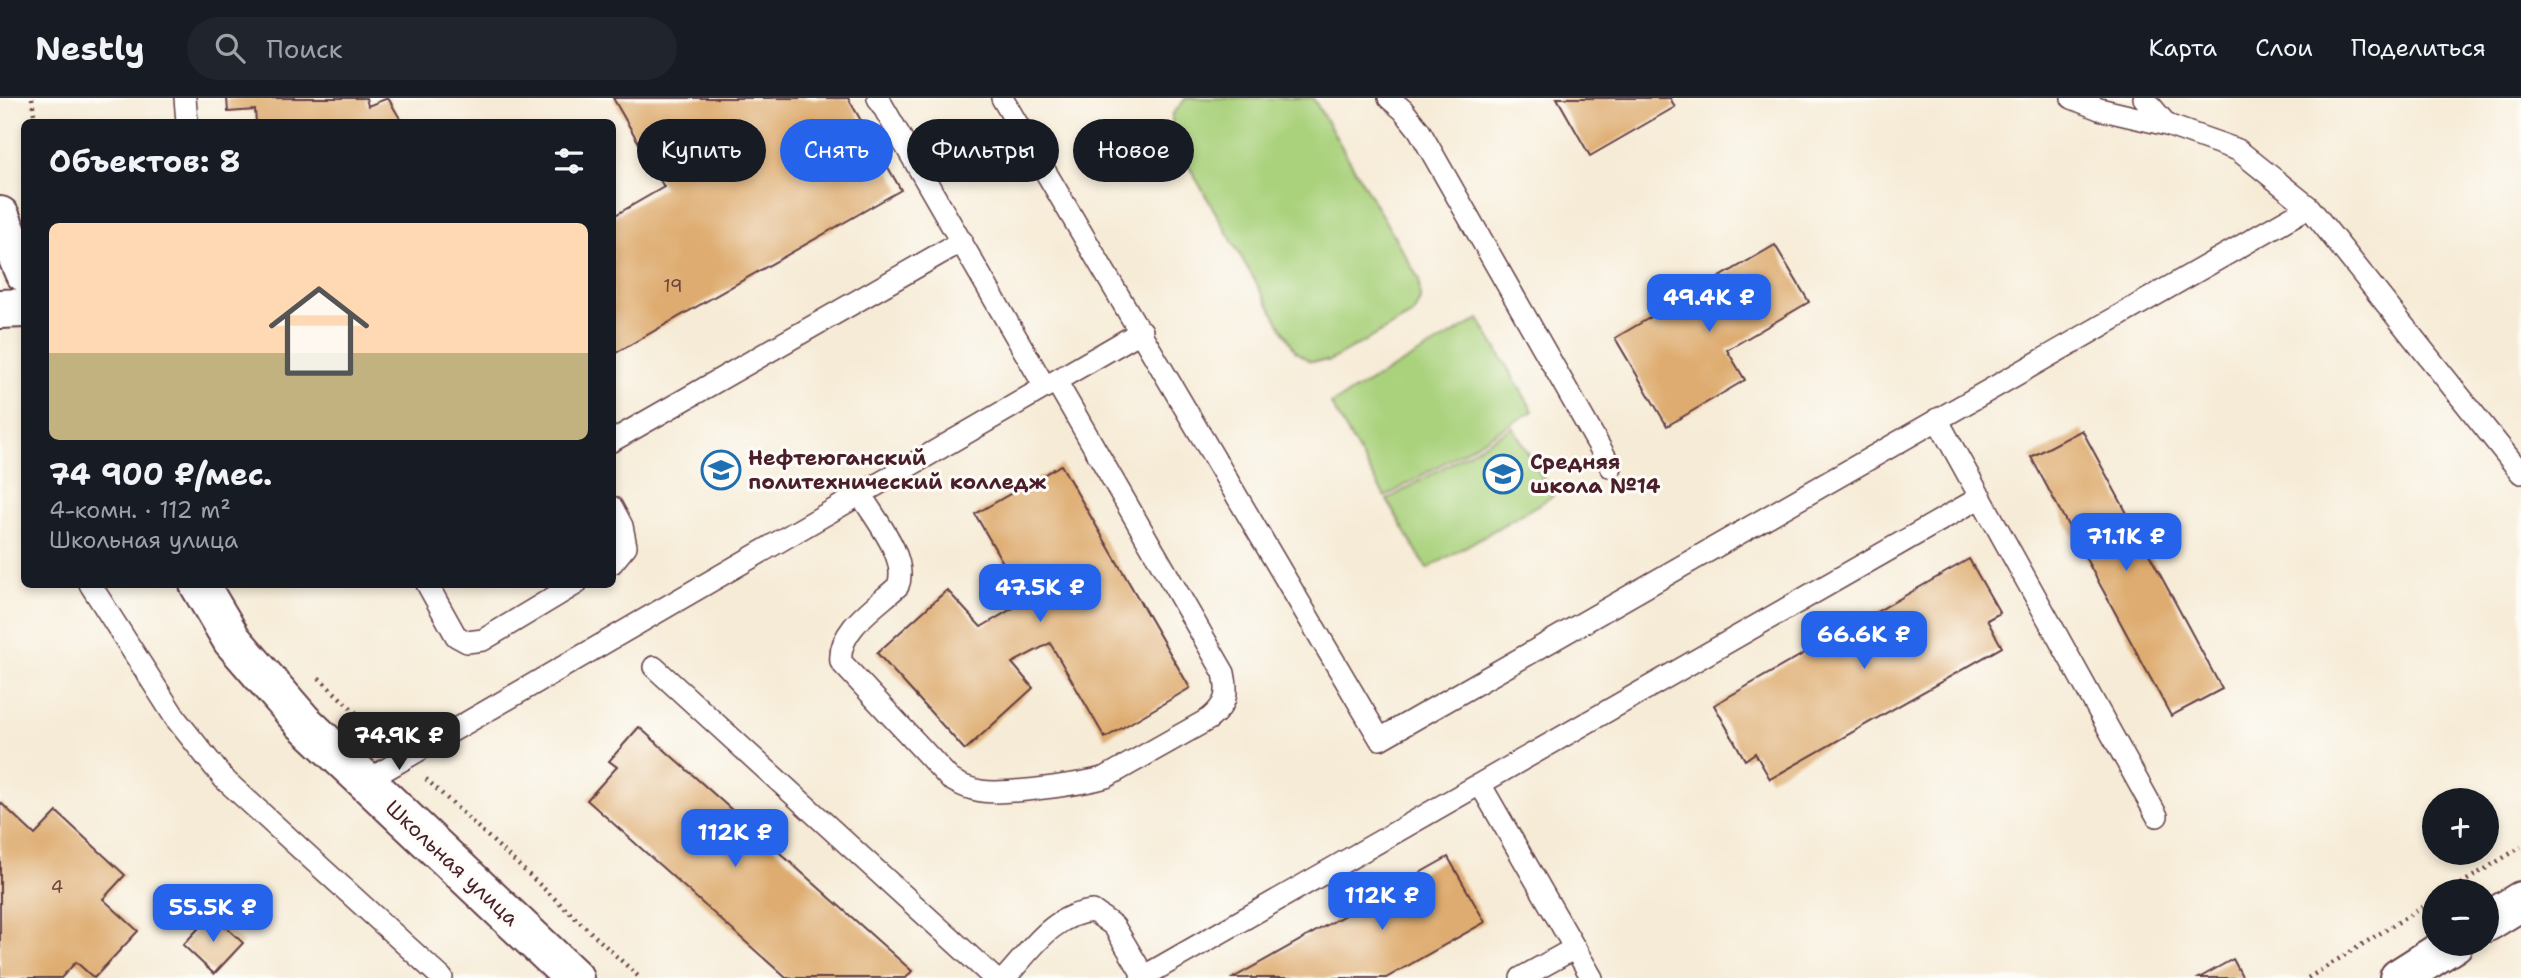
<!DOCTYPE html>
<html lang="ru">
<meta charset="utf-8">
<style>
body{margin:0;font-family:"Shantell Sans",sans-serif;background:#20242c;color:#f1f3f6;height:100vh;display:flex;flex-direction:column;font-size:26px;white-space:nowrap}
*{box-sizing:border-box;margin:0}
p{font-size:23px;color:#9ea1a6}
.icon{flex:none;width:38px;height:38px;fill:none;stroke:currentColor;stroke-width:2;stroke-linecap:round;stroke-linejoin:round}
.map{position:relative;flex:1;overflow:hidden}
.sheet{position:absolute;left:21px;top:21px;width:595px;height:469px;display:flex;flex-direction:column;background:#171b24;border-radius:10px;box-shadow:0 4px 10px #0003}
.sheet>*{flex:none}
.banner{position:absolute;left:637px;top:21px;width:665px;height:63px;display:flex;gap:14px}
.fabs{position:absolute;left:2422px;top:690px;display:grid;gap:14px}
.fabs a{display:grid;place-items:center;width:77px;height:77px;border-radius:50%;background:#171b24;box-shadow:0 4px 10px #0003;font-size:35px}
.price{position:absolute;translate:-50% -60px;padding:0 16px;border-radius:14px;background:#2563eb;color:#fff;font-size:23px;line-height:46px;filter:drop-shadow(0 2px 4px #0008)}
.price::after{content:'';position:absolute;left:50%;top:42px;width:21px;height:16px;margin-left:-10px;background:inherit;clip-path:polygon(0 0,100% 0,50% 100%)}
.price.on{background:#222;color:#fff}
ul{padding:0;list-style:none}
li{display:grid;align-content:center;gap:14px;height:371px;padding:0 28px}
li span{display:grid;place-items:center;height:217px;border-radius:10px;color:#555}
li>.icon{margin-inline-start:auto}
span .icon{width:126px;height:126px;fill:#fffc;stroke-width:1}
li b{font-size:30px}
h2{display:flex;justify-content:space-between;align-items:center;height:84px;padding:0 28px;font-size:30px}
.pill{padding:0 24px;border-radius:32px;background:#171b24;box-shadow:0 4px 10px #0003;font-size:24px;line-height:63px}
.pill.on{background:#2563eb;color:#fff}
header{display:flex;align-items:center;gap:42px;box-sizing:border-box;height:98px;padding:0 35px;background:#171b24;border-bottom:2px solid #363941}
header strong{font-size:33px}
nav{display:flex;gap:38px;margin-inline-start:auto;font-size:24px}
.search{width:490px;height:63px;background:#20242c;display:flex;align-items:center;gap:18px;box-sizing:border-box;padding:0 24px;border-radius:38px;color:#9ea1a6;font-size:26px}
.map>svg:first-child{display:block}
</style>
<header>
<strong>Nestly</strong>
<div class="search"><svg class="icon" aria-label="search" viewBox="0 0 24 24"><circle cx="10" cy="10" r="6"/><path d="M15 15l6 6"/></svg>Поиск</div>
<nav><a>Карта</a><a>Слои</a><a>Поделиться</a></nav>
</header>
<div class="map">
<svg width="2521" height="880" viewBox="0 0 2521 880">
<rect width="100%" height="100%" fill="#fdfcf7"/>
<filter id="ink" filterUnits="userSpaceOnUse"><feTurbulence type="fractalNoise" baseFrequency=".0143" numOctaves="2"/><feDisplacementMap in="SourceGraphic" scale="14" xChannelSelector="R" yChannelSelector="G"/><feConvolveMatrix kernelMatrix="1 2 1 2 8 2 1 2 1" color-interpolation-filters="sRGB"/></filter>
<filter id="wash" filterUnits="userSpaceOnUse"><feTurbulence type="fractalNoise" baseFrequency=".00686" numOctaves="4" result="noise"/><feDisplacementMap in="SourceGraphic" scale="28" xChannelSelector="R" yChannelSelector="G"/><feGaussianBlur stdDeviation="1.57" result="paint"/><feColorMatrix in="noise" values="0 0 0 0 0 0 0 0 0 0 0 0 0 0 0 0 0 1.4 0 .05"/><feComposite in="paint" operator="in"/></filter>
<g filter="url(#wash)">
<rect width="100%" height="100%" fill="#f6ebd6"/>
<path fill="#aad27d" stroke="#7a7854" stroke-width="2" d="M1186,0H1313L1419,181L1420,202L1413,216L1329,263H1310L1296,254L1172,39V17Z
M1479,221L1533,313L1385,399L1331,306Z
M1513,329L1553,398L1427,471L1387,402Z"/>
<g id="blocks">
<path fill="#deac70" d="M227,0H366L368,8L388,0L402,24H256L255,12L228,14Z
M613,0H848L901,92L612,257V119L664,89Z
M1557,0H1670L1675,9L1590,58Z
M1775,147L1809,204L1727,252L1745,282L1667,328L1615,240Z
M2082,332L2222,591L2171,618L2031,359Z
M1061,367L1190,590L1105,640L1050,545L1012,565L1033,590L965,652L877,555L947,492L981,529L1025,503L975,416Z
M1969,461L2000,515L1987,522L2002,549L1770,681L1755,655L1745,662L1714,607Z
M639,629L912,873L906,880H786L587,702L617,669L609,663Z
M0,704L35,737L57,714L125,777L103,801L138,833L94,880L76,864L61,880H0Z
M1448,759L1485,824L1386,880H1233Z
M212,816L243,845L214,876L183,847Z
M2233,861L2243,880H2199Z"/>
</g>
</g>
<g filter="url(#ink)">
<use href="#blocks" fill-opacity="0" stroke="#643e45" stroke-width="2"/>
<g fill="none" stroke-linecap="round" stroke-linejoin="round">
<defs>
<path id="lane" d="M185,0L187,24
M878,0L1045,289
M1002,0L1380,641L2309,109
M1389,0L1403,12L1419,32L1611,369
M2072,0L2099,11L2167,27L2238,52L2309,109L2521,375
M2144,0L2167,27
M1937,321L2157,718
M612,343L962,143
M861,397C874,420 909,460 898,488C877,508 837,532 841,564L950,681C960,687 969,691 981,693C1004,697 1083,686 1106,679L1209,621C1226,607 1229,597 1224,575L1056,283
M612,409L622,428L626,448L612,465
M90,486L176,621L224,681L442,880
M427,486L456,538L467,544L483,542L576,486
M654,569L994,880
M366,683L1142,233
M1480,686L1592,880
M1005,880C1031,852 1053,816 1093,813L1114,828L1145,880
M1141,880L1981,399
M1521,880L1575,850"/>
<path id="street" d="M0,118L24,174
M0,211L24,210
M199,486L232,542L302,623L574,880
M2487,824L2521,803
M2399,880L2454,845"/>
</defs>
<use href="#lane" stroke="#643e45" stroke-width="24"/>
<use href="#street" stroke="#643e45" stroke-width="42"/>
<path stroke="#643e45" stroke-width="4.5" stroke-dasharray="2 5" stroke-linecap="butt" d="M32,0L35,24
M319,580L384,641
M426,681L640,880
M2449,793L2521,749
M2308,880L2434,802"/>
<use href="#lane" stroke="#fff" stroke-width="21"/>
<use href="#street" stroke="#fff" stroke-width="38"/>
</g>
</g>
<defs>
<symbol id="university-ring" viewBox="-11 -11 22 22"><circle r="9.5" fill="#fdfcf7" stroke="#1f6fb2" stroke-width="1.5"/><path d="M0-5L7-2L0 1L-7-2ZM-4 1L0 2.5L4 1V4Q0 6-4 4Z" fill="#1f6fb2"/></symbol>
<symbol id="school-ring" viewBox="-11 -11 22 22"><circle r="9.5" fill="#fdfcf7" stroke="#1f6fb2" stroke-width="1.5"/><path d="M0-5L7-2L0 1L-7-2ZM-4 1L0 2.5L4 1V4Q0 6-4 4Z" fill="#1f6fb2"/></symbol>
</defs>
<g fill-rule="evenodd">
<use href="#university-ring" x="699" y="350" width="44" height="44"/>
<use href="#school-ring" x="1481" y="354" width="44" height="44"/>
</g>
<g text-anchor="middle" stroke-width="6" stroke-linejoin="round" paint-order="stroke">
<g font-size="18" fill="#6f423c">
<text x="673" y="194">19</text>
<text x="57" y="795">4</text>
</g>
<g font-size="21" font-weight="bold" fill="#4a1f2b" stroke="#fdfcf7" text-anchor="start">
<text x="748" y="367">Нефтеюганский<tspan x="748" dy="24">политехнический колледж</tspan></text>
<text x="1530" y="371">Средняя<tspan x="1530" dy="24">школа №14</tspan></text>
</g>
<g font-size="21" fill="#4a1f2b" stroke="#fdfcf7">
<text transform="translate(452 765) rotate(43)" y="7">Школьная улица</text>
</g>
</g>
</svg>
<div class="fabs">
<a>+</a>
<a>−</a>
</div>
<b class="price" style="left:1709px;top:236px">49.4K ₽</b>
<b class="price" style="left:2126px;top:475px">71.1K ₽</b>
<b class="price" style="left:1040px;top:526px">47.5K ₽</b>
<b class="price" style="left:1864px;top:573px">66.6K ₽</b>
<b class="price on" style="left:399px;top:674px">74.9K ₽</b>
<b class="price" style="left:735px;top:771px">112K ₽</b>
<b class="price" style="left:1382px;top:834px">112K ₽</b>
<b class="price" style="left:213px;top:846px">55.5K ₽</b>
<div class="banner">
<a class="pill">Купить</a>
<a class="pill on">Снять</a>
<a class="pill">Фильтры</a>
<a class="pill">Новое</a>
</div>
<section class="sheet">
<h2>Объектов: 8<svg class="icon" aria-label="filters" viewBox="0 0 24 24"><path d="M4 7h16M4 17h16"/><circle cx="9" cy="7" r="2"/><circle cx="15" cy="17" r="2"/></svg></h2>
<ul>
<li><span style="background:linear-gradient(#ffd9b3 60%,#c2b280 0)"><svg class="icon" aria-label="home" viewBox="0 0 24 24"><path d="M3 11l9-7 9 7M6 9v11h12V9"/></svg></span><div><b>74 900 ₽/мес.</b><p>4-комн. · 112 m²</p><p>Школьная улица</p></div></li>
</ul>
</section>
</div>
